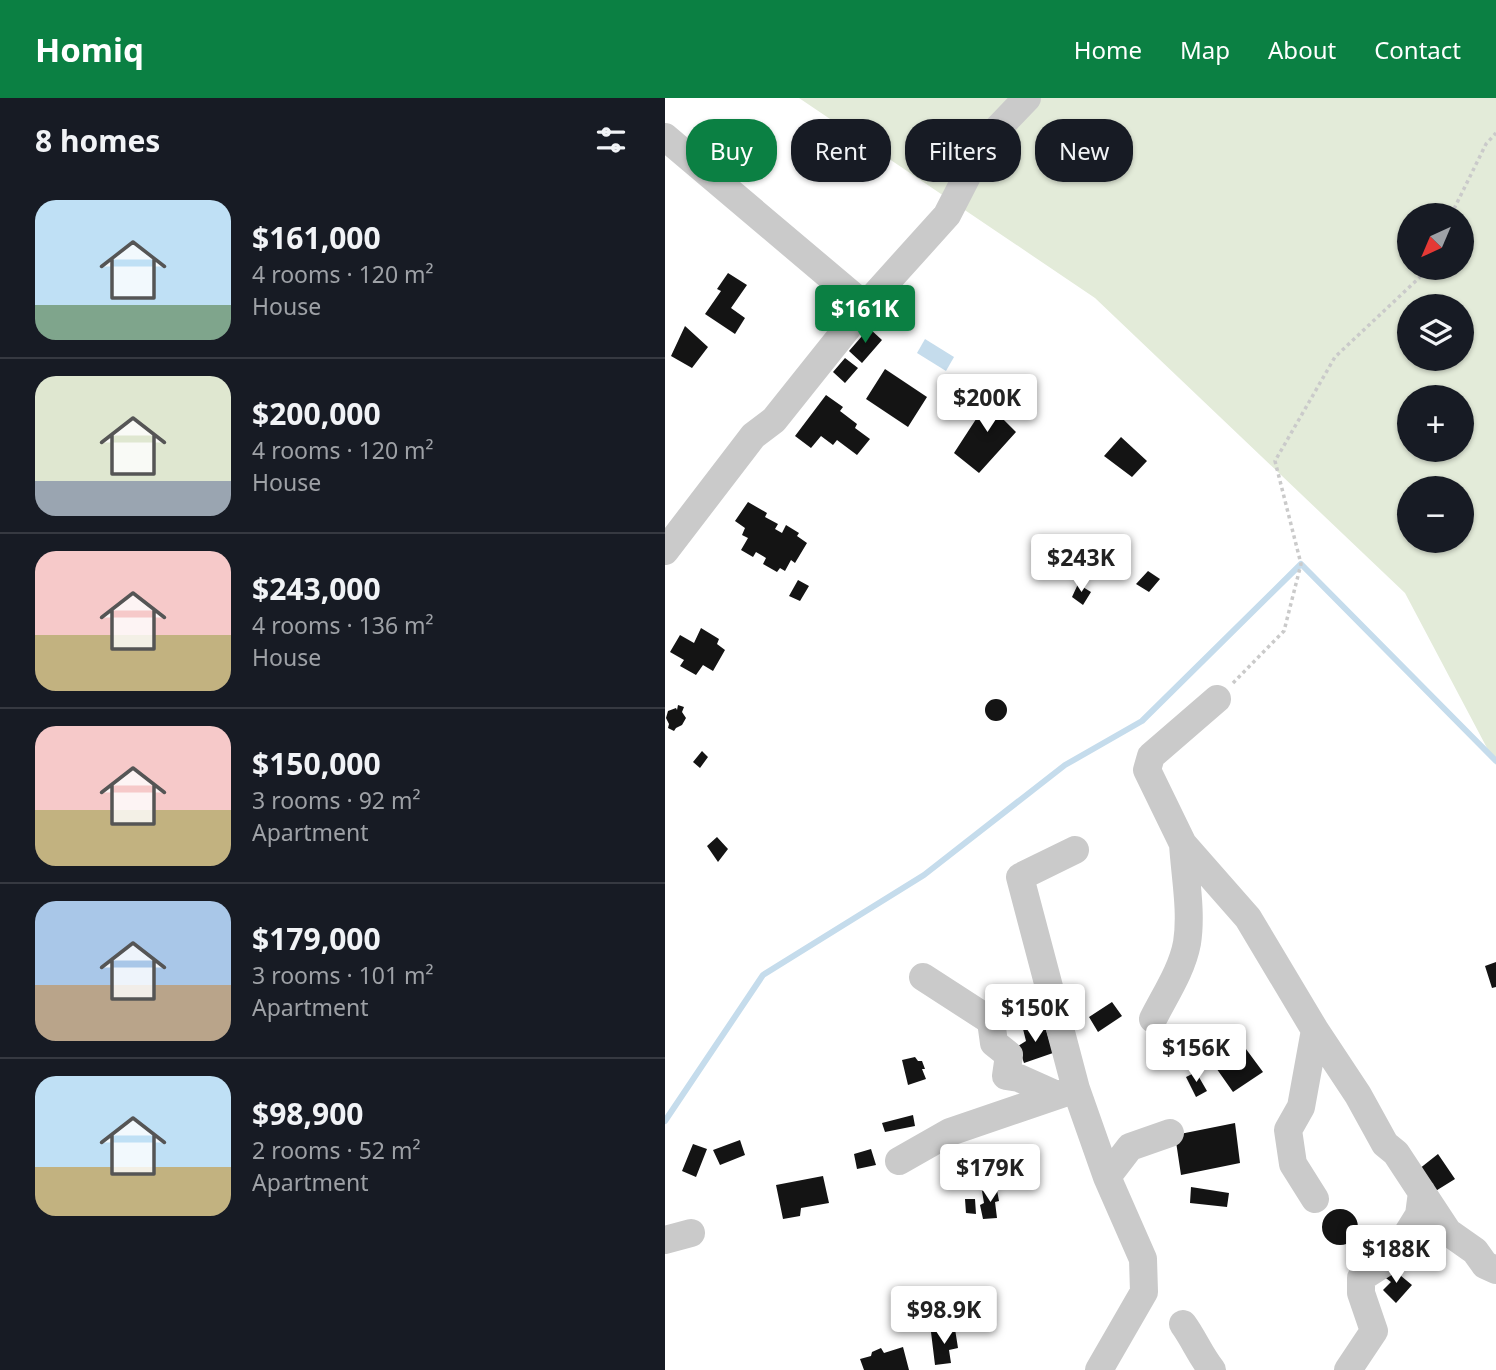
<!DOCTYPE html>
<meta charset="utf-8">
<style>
body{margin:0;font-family:"Noto Sans",sans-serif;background:#20242c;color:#f1f3f6;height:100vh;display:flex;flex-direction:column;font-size:26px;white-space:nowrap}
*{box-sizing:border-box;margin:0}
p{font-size:23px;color:#9ea1a6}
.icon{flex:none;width:38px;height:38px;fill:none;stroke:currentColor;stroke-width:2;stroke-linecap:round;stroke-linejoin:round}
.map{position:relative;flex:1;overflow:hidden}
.side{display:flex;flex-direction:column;background:#171b24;width:665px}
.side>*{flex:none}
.hud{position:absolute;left:21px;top:21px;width:665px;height:63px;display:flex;gap:14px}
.needle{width:46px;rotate:224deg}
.controls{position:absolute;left:732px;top:105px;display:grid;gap:14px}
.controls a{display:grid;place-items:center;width:77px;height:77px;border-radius:50%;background:#171b24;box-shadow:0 2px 5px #0004;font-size:35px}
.price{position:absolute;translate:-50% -60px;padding:0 16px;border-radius:7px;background:#fff;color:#222;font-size:23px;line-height:46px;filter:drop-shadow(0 2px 4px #0008)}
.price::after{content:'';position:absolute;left:50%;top:42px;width:21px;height:16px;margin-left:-10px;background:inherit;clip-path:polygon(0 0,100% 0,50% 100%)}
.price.active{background:#0b8043;color:#fff}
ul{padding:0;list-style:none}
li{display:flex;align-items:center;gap:21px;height:175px;padding:0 35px}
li+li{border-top:2px solid #363941}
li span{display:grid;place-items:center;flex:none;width:196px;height:140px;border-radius:21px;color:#555}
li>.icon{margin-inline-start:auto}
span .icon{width:84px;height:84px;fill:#fffc;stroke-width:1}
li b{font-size:30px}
h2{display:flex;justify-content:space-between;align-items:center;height:84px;padding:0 35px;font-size:30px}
.tag{padding:0 24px;border-radius:28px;background:#171b24;box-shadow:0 2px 5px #0004;font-size:24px;line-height:63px}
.tag.active{background:#0b8043;color:#fff}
header{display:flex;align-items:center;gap:42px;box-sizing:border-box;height:98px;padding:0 35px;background:#0b8043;color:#fff}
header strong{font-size:33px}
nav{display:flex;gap:38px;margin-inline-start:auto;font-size:24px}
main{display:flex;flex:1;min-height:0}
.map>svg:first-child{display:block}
</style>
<header>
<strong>Homiq</strong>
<nav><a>Home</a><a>Map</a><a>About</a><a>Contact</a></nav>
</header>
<main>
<section class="side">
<h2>8 homes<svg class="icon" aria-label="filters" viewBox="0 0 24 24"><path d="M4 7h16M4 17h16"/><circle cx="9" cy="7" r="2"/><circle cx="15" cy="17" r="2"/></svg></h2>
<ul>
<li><span style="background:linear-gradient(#bfe0f5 75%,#7fa58c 0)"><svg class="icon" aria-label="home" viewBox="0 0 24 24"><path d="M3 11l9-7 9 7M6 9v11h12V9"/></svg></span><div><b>$161,000</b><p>4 rooms · 120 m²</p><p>House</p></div></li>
<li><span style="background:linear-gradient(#dfe7d0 75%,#9aa5b1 0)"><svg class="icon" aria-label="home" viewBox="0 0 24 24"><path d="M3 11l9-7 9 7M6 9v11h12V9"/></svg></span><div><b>$200,000</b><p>4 rooms · 120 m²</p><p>House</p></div></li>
<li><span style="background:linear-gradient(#f6c9c9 60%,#c2b280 0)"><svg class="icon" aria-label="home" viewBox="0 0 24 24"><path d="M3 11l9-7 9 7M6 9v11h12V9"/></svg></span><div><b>$243,000</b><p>4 rooms · 136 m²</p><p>House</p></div></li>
<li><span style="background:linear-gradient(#f6c9c9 60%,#c2b280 0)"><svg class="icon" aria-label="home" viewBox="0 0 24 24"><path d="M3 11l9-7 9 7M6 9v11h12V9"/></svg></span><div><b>$150,000</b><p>3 rooms · 92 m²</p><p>Apartment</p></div></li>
<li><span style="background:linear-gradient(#a9c7e8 60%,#b9a48a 0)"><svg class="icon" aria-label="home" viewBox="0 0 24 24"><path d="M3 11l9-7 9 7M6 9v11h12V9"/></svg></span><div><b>$179,000</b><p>3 rooms · 101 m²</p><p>Apartment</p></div></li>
<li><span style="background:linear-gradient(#bfe0f5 65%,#c2b280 0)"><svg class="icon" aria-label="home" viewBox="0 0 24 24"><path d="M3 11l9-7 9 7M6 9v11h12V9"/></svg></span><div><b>$98,900</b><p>2 rooms · 52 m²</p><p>Apartment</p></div></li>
</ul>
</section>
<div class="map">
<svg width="831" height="1272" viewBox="0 0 831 1272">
<rect width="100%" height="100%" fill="#fff"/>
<path fill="#e3ebd9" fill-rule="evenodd" d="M134,0H831V667L740,495L430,200ZM744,117H796V170H744ZM744,208H796V261H744ZM744,299H796V352H744ZM744,390H796V443H744Z"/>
<path fill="#c5dcec" d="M260,241L289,259L281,273L252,255Z"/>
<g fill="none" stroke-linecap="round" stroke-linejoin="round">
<path stroke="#c5dcec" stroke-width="6" d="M0,1023L98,877L259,777L400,667L477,623L636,466L831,663"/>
</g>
<path fill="#141414" d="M72,33L97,48L84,68L60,53Z
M63,175L82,187L66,210L80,220L70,236L40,216L56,193L52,191Z
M20,228L43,249L27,270L6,258Z
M204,230L217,242L197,265L184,253Z
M180,260L193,270L180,285L168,274Z
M220,271L262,299L243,329L201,301Z
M334,289L349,302L337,320L351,334L314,375L289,355L315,315L328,306L341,314L326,300Z
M161,297L178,309L175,313L192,326L190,330L205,341L192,357L172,342L168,347L156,338L146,350L130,338Z
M456,339L482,363L467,379L439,358Z
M83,404L102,415L100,419L113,426L110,431L117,435L121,427L134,435L132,438L142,445L130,465L126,462L120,473L115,470L112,474L98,466L101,460L91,454L88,459L76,452L83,440L77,437L80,430L70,423Z
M483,473L495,481L484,494L471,486Z
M133,482L144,488L135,503L124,498Z
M413,486L426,494L418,507L407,499Z
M36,530L54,541L52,546L60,552L48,573L38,567L31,577L15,568L19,562L5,554L15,537L29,545Z
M320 612a11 11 0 1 1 22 0a11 11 0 1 1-22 0Z
M13,607L19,609L17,614L21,620L17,627L11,630L9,633L3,630L4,626L1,620L3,613L11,610L12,612Z
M37,653L43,659L35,670L28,664Z
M52,739L63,751L53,764L42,748Z
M831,864V889L827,890L820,868Z
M447,904L457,918L433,934L424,919Z
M379,925L388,955L359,965L353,948L361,943L358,931Z
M578,947L598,974L568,994L549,967Z
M250,959L253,963H257L260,971H257L261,981L243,987L237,962Z
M531,974L542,993L531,999L521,979Z
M248,1017L250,1028L220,1034L217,1025Z
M570,1025L575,1065L516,1077L510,1037Z
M75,1042L80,1057L55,1067L48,1052Z
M28,1046L42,1051L31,1079L17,1073Z
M206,1051L211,1067L192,1071L189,1056Z
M773,1056L790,1081L769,1094L754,1071Z
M158,1078L164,1105L136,1110L135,1118L118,1121L111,1087Z
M526,1089L564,1095L562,1109L525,1105Z
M332,1092L334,1103L330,1104L332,1120L318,1121L315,1107L319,1105L317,1093Z
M300,1101H310L311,1116L301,1115Z
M657 1129a18 18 0 1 1 36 0a18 18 0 1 1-36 0Z
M724,1168L747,1187L731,1205L718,1192L726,1184L717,1177Z
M290,1231L293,1250L284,1252L286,1265L270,1267L266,1234Z
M238,1249L244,1272H199L195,1261L206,1258L207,1254L216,1250L219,1255Z"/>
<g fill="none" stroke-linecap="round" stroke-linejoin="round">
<path stroke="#cacaca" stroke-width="3.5" stroke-dasharray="3.5 3.5" stroke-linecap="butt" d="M786,117L821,46L831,35
M568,585L619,533L636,466L610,363L670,259L754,180L760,170"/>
<path stroke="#cacaca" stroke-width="28" d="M0,39L200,208L109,322L88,338L0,453
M200,208L282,117L319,45L362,0
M552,601L486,658L482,672L518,746L583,820L650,932L636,1009L623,1032L628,1066L650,1101
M410,752L355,779L411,991
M258,879L326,923L329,945L344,957L341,978L354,980L392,997
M488,921C500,897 517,872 522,845C527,814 520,778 518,746
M650,932L693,997L720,1046L731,1055L783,1134L810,1153L820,1167L831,1172
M234,1063L285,1034L411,991L442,1079
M0,1142L26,1135
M518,1226C529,1241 535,1257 547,1272
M434,1272L479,1194L478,1161L442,1079L465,1049L505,1035
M683,1272L709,1233L696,1195V1180L718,1166L725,1151L736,1146L754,1117L757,1094"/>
</g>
</svg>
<div class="controls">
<a><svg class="needle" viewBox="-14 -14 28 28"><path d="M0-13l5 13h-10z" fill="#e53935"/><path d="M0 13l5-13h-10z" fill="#9ea1a6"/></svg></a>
<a><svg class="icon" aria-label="layers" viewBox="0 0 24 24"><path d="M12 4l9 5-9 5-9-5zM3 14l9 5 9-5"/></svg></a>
<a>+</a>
<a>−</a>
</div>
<b class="price active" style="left:200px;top:247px">$161K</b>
<b class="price" style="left:322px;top:336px">$200K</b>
<b class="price" style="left:416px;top:496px">$243K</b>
<b class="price" style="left:370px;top:946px">$150K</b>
<b class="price" style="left:531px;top:986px">$156K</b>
<b class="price" style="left:325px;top:1106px">$179K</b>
<b class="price" style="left:731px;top:1187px">$188K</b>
<b class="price" style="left:279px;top:1248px">$98.9K</b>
<div class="hud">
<a class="tag active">Buy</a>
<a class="tag">Rent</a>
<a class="tag">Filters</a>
<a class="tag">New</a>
</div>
</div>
</main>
